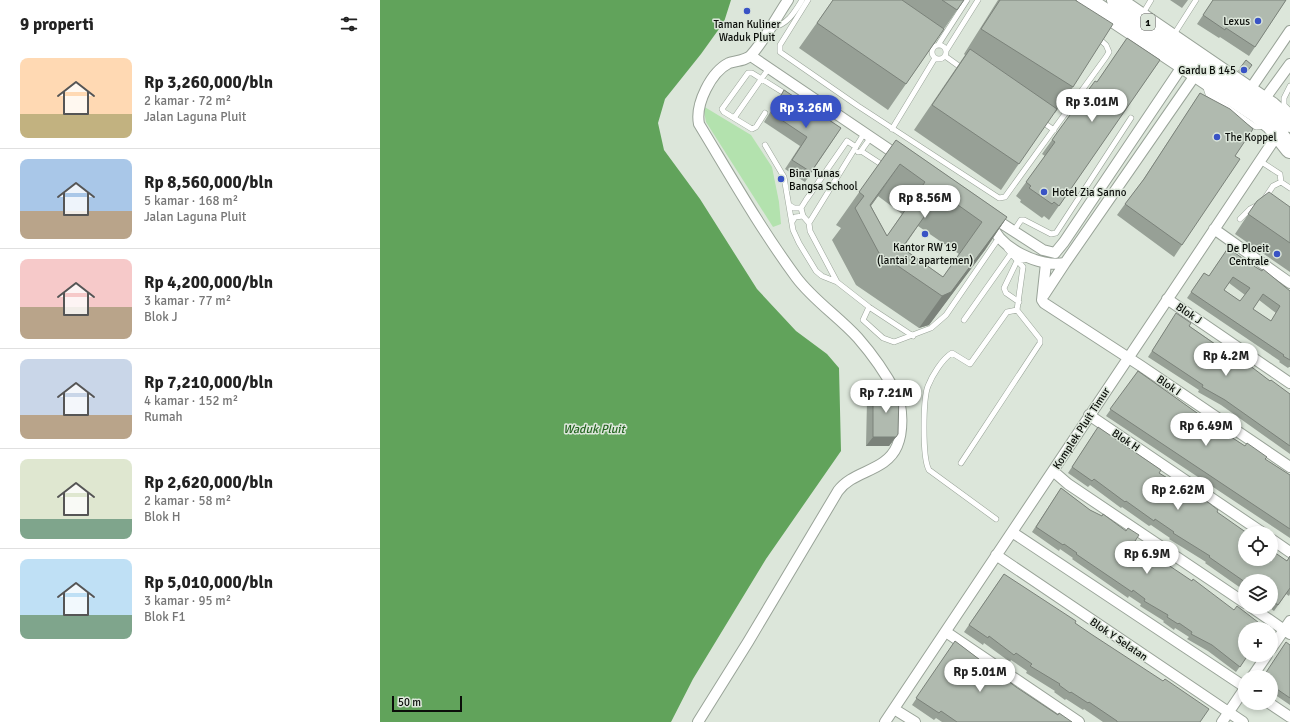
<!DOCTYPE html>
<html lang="id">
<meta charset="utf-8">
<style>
body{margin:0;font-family:Signika,sans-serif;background:#f6f6f6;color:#222;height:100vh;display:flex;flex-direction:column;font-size:15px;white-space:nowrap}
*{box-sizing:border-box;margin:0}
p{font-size:13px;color:#767676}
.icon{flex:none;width:22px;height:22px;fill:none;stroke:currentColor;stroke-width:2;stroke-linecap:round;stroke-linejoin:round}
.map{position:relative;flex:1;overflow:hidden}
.sheet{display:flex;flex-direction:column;background:#fff;width:380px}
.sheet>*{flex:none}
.fabs{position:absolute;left:858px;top:526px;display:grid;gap:8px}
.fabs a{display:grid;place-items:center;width:40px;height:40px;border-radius:50%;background:#fff;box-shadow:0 2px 6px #0003;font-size:20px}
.scale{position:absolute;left:12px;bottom:10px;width:70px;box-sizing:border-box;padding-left:4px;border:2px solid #0b0e0a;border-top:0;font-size:11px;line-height:14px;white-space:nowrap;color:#0b0e0a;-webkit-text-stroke:3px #dce6da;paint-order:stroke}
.price{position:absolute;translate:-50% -34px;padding:0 9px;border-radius:14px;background:#fff;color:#222;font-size:13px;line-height:26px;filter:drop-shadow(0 1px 2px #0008)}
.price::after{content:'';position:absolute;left:50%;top:24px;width:12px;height:9px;margin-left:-6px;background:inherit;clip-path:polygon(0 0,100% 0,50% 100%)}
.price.selected{background:#3953c5;color:#fff}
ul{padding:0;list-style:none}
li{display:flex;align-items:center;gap:12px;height:100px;padding:0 20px}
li+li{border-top:1px solid #e0e0e0}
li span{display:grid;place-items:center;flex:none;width:112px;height:80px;border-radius:8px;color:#555}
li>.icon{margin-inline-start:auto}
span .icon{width:48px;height:48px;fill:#fffc;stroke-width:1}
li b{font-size:17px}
h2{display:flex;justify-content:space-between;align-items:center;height:48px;padding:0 20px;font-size:17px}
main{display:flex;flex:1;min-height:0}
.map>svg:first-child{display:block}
</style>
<main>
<section class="sheet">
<h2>9 properti<svg class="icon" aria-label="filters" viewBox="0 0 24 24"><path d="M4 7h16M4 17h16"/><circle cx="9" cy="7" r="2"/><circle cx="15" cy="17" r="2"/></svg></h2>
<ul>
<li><span style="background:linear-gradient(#ffd9b3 70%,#c2b280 0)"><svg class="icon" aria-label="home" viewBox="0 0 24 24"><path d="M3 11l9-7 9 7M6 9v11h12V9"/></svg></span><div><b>Rp 3,260,000/bln</b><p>2 kamar · 72 m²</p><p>Jalan Laguna Pluit</p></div></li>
<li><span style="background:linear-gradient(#a9c7e8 65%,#b9a48a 0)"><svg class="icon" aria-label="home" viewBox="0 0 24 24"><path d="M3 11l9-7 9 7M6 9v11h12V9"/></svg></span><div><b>Rp 8,560,000/bln</b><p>5 kamar · 168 m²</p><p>Jalan Laguna Pluit</p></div></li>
<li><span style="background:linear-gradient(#f6c9c9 60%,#b9a48a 0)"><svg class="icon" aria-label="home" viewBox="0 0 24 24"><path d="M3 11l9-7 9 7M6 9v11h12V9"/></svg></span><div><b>Rp 4,200,000/bln</b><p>3 kamar · 77 m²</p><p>Blok J</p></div></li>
<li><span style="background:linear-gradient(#c9d6e8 70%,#b9a48a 0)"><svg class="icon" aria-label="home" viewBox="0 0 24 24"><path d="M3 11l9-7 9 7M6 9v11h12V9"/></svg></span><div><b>Rp 7,210,000/bln</b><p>4 kamar · 152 m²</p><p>Rumah</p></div></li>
<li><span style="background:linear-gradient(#dfe7d0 75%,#7fa58c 0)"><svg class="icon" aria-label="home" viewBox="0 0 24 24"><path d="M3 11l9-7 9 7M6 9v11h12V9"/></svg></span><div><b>Rp 2,620,000/bln</b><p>2 kamar · 58 m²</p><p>Blok H</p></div></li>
<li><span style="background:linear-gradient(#bfe0f5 70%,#7fa58c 0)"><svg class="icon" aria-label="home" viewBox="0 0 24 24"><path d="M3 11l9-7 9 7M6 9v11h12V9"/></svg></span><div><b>Rp 5,010,000/bln</b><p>3 kamar · 95 m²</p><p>Blok F1</p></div></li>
</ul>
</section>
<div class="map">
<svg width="910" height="722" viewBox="0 0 910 722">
<rect width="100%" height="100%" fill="#dce6da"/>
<path fill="#b3e2ae" d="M323,106L371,135L392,167L399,202L401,224L393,227L326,122Z"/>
<path fill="#61a35b" d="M0,0H351L344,22L321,54L285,99L278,123L284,150L320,199L377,289L416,331L447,354L459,368L461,451L386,559L313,679L291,722H0Z"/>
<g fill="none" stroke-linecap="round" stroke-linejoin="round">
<defs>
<path id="lane" d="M428,0L400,45V52L478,106L619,198L625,197L726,57L729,52L726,45L717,37
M762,15L771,0
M392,28C408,24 414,13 422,0
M793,36L816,0
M552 52a7 7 0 1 1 14 0a7 7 0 1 1-14 0Z
M558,45L587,0
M566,51L598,0
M565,56L583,69
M825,85L828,94L876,127L884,126
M910,86L904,98V105L910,111
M413,98L421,100L427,94
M385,113L376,127L372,129L344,112L342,109L368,73H372L404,93
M354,118L389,68
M661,121L674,130
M512,129L555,58
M485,132L429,223L430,231L457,282L489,307L533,336
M385,145L404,177L413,230L419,243L436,271L442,276L457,282
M481,151L504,166
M478,152L481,151L491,137
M880,161L900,174L901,182
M901,182L910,188
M885,198L893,186L901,182
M409,205L414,208H421
M860,219L870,209L878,205
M412,222L415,217L423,216
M429,223L423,216L421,208L426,200L467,141L476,147
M633,232L641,220H644L671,234L676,233L751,118
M627,249L643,267
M639,302L626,293L624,288L637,261L649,259
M489,307L483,320L503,338L514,342L551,328L566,315L616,242
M637,310L643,267
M584,320L630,255
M581,463L660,343V339L637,310
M616,519L549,470C542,458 543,398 548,386C552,376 562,359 572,353L590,364L627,312L637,310"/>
<path id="street" d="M371,56L520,157
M869,91L910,31
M883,101L910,64
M611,218L618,221L663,250L675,253L684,242L803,65
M611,223C619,248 660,268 685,263L816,74
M834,229L910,283
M666,263L662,300L664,303L761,366L910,467
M664,295L685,263
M787,299L910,383
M709,415L883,533
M673,471L688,484L865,603
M632,532L865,687
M891,539L910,552
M616,555L863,722
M871,607L910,634
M566,632L699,722
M891,649L910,621
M872,677L887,655
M889,703L910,717
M514,709L535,722
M318,722L368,642L458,491C473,470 506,472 517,446C523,432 523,407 516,393C506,374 492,354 478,338C459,317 433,300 416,277C380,228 350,175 319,124C315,104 331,72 349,63C356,61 368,60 372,54C386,38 396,18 408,0
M505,722L898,134
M842,722L865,688"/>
<path id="highway" d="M706,0L876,113L891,125L910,149
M736,0L891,106L910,123"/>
</defs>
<use href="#lane" stroke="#99a398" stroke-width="6"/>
<use href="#street" stroke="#99a398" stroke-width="12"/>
<use href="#highway" stroke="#99a398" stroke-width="20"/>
<use href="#lane" stroke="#fff" stroke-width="5"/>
<use href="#street" stroke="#fff" stroke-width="10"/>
<use href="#highway" stroke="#fff" stroke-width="18"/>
</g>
<path fill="#97a096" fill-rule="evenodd" d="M453,0H584L508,110L419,48Z
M618,0H695L693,87L675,113L674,112L621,190L534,130L585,55L584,54Z
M790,0H808L802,8Z
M833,0H906L869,56L840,37L839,38L817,24Z
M747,38L780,60L669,220L664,216L662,218L640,202L641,200L636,196L665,156L662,154L679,130L717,82Z
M866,60L872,65L864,75L858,71Z
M404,90L461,128L425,182L405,169L420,146L384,122Z
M820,93L855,156L802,245L794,257L737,215L745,204L761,183Z
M516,140L627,217L605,250L549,325L539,328L476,285L452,240L461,228L456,225ZM498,196L522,214L507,236L491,206ZM538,226L579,254L563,277L523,248Z
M877,201L910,207V272L855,234Z
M848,248L910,291V367H909L908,368L899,362L900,361L807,298L824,273L829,276ZM849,283L865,295L860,301L844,290ZM879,300L896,313L891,321L873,309Z
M793,318L809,326L910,394V454L841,405L818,392L819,390L768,357Z
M758,371L848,435L910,475V538L726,416Z
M493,391L516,437L509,446H486L487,400Z
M714,433L779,473L907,561L910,556V594L909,596L906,594L894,611L888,607H891V581H865V591L825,563L826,562L789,539L790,538L771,525L769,526L742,507L741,508L710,485L708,487L688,473Z
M681,488L710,510L755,541L766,550L868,655L856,672L828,651L807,639L809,637L795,628L794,630L783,622L784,621L760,606L761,604L749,596L748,598L692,559L693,558L680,549L679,551L652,532Z
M624,574L695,623L820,722H723L704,709L703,710L686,699L685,700L674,692L675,691L646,673L647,671L631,660L630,662L604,643L603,645L584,632Z
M575,641L636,687L678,715L692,722H562L556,718L554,720L532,705Z
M910,645V705L891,692V677Z"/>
<path fill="#7b827a" d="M520,164L498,196L481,219Z
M627,217L605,250L549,325L539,328L562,296Z
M493,437H516L509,446H486Z"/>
<path fill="#b0baaf" stroke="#7b827a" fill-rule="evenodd" d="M453,0H522L564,29L526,84L437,23Z
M562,0H584L577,10Z
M620,0H695L733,24L693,87L601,29Z
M833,0H906L875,47L846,28L845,30L823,15Z
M747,38L780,60L679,206L674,202L672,204L649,188L651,186L646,182L675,142L672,140L679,130L715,81L717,82Z
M590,49L677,109L639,164L552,105Z
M866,60L872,65L866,73L860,68Z
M404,90L461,128L431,172L412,160L427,137L391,113Z
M820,93L850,109L873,129L855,156L860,159L802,245L745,204L764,179Z
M516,140L627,217L571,292L562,296L499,253L475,208L484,196L479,192ZM520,164L545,182L507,236L490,205ZM561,193L602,222L563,277L522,248Z
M889,192L910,207V243L868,214L877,201Z
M848,248L869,263L882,271L883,269L910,291V360L903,356L904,355L811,292L824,273L829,276ZM853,277L870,288L860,301L844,290ZM883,294L900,306L891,321L873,309Z
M796,313L811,323L809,326L868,367L869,365L890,381L891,380L910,394V446L845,400L822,387L823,385L772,351Z
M758,371L848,435L865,446L867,443L887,457L885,459L910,475V529L730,409Z
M493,391L519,392L518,434L516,437H493Z
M718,427L781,470L779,473L829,503L838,510L837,512L867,533H865V559H891V547L893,549L891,550L907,561L910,556V588L898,605L891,600V581H865V582L829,557L830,556L793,533L794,532L775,519L774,521L746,501L745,502L714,479L712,481L692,467Z
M681,488L710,510L722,516L723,514L746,531L748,528L759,535L755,541L767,548L766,550L812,581L813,579L854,610L857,606L887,629H865V655H868L860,667L832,645L811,634L812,632L799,623L798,624L787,617L788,615L764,601L765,599L753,590L752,592L696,554L697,553L684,544L683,545L656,527Z
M624,574L696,621L695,623L711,634L783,681L785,679L829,709L820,722H737V721L709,702L708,703L691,692L690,693L679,685L680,684L650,666L652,664L636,653L634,655L609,636L608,638L589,625Z
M575,641L636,687L678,715L679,713L692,722H577L561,711L559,713L536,698Z
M906,642L910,645V698L891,685V677H883Z"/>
<g fill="#3953c5" stroke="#dce6da" stroke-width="1.5">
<circle cx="367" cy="11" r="4"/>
<circle cx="878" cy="21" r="4"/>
<circle cx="864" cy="70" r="4"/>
<circle cx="837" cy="137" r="4"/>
<circle cx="401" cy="179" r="4"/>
<circle cx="664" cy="192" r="4"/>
<circle cx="545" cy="234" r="4"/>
<circle cx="897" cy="254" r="4"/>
</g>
<g text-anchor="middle" stroke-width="3" stroke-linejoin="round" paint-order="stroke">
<rect fill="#dce6da" stroke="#4a4f48" stroke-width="1" x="761" y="14" width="14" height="16" rx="3"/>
<g font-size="10" font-weight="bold" fill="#0b0e0a">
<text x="768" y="26">1</text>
</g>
<g font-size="11" fill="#0b0e0a" stroke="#dce6da" text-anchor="end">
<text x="870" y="25">Lexus</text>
<text x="367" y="28" text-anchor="middle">Taman Kuliner<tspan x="367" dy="13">Waduk Pluit</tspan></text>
<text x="856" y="74">Gardu B 145</text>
<text x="845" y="141" text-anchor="start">The Koppel</text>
<text x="409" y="177" text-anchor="start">Bina Tunas<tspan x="409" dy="13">Bangsa School</tspan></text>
<text x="672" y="196" text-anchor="start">Hotel Zia Sanno</text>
<text x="545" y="251" text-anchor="middle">Kantor RW 19<tspan x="545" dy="13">(lantai 2 apartemen)</tspan></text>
<text x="889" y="252">De Ploeit<tspan x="889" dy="13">Centrale</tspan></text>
</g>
<g font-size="11" fill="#0b0e0a" stroke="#dce6da">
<text transform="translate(809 313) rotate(34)" y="4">Blok J</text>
<text transform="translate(789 385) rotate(35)" y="4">Blok I</text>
<text transform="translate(701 428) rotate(-57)" y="4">Komplek Pluit Timur</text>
<text transform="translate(746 440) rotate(34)" y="4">Blok H</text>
<text transform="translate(739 639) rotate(34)" y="4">Blok Y Selatan</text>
</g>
<g font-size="12" font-style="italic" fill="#22641e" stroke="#dce6da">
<text x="214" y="433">Waduk Pluit</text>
</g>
</g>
</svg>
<div class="fabs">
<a><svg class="icon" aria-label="locate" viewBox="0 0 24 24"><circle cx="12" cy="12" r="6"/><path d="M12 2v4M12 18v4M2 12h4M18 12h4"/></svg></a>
<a><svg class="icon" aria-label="layers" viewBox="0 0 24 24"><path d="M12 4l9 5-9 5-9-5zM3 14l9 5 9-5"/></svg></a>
<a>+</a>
<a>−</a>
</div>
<div class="scale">50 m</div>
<b class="price" style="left:712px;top:123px">Rp 3.01M</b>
<b class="price selected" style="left:426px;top:129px">Rp 3.26M</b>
<b class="price" style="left:545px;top:219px">Rp 8.56M</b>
<b class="price" style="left:846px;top:377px">Rp 4.2M</b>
<b class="price" style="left:506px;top:414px">Rp 7.21M</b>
<b class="price" style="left:826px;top:447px">Rp 6.49M</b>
<b class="price" style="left:798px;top:511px">Rp 2.62M</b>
<b class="price" style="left:767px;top:575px">Rp 6.9M</b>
<b class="price" style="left:600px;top:693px">Rp 5.01M</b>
</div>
</main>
